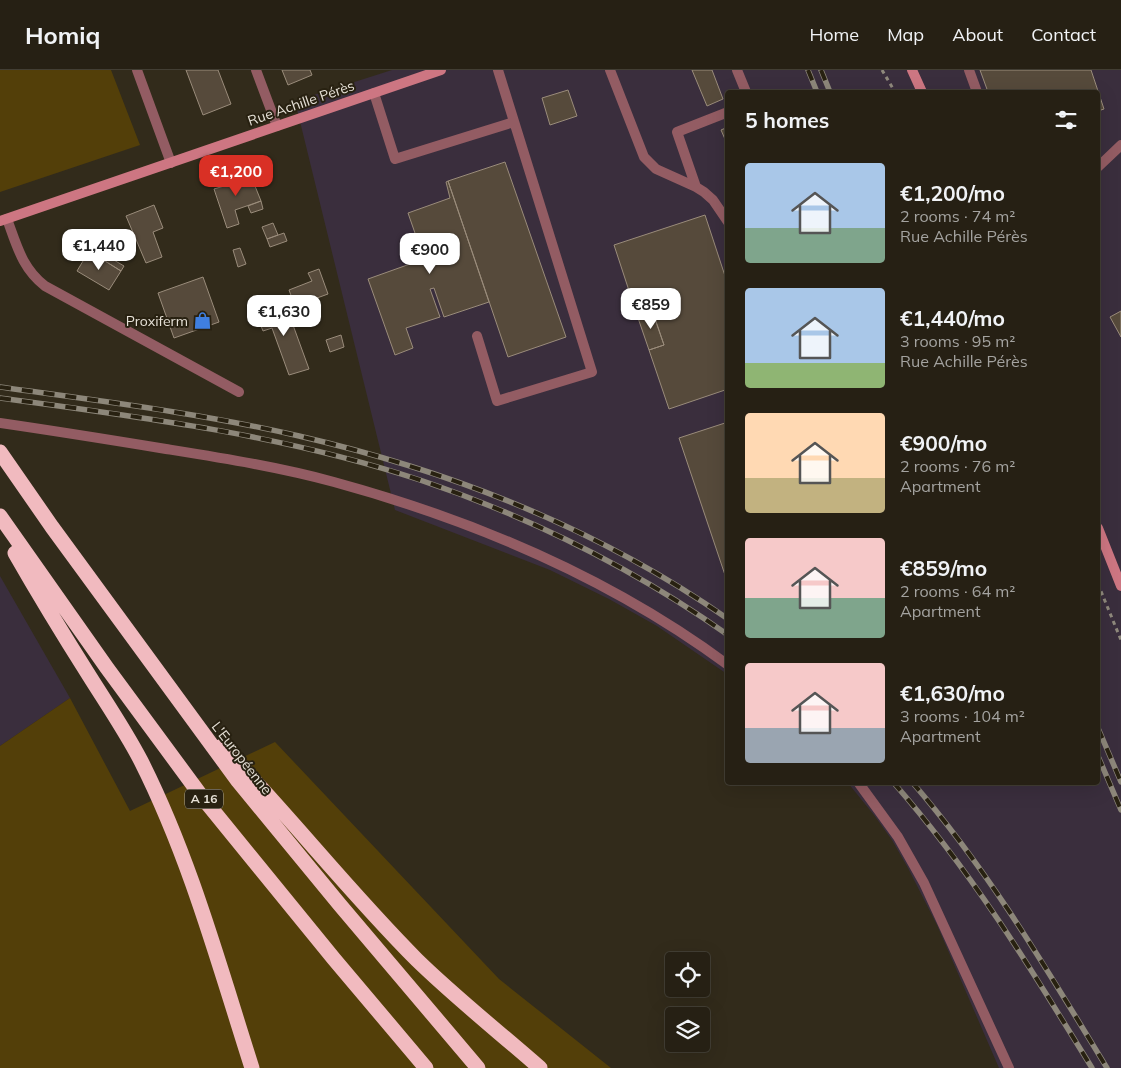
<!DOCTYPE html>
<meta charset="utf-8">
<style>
body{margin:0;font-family:Mulish,sans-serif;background:#2e281d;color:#f1f3f6;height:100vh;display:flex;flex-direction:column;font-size:19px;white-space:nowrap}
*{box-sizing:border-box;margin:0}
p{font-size:16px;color:#a4a3a0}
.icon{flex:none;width:28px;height:28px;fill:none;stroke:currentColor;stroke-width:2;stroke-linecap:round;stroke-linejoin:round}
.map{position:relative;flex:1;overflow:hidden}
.panel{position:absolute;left:725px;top:20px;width:375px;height:695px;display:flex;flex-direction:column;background:#262014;border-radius:5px;box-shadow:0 5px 20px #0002,0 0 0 1px #423e34}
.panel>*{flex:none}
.tools{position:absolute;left:665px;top:882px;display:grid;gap:10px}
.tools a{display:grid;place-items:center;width:45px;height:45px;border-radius:5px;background:#262014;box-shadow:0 5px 20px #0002,0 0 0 1px #423e34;font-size:25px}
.price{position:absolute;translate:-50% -42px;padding:0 11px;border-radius:10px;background:#fff;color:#222;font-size:16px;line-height:32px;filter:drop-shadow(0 1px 2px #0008)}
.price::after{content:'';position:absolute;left:50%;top:30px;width:15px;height:11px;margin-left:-8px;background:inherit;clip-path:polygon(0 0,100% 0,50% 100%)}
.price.selected{background:#d93025;color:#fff}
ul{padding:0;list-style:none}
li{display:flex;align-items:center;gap:15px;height:125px;padding:0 20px}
li span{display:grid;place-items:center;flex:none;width:140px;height:100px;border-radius:5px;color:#555}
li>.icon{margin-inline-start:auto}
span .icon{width:60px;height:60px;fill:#fffc;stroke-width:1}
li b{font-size:21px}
h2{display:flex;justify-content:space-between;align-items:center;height:60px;padding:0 20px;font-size:21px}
header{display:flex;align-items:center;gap:30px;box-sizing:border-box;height:70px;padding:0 25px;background:#262014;border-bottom:1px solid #423e34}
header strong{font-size:24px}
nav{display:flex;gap:28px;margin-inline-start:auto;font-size:18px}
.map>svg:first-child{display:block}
</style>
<header>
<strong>Homiq</strong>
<nav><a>Home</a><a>Map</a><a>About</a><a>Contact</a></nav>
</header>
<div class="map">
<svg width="1121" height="998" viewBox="0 0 1121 998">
<rect width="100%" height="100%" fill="#322b1b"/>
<path fill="#3a2e3d" d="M392,0H1121V998H999L937,855L908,798L892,770L874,745L848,713L1098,712V22H728L727,604L657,556L609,529L550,500L395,440L295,31Z
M0,506L70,628L0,676Z"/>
<path fill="#533f09" d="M0,0H111L140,75L0,122Z
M70,628L130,741L275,672L499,909L611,998H0V676Z"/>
<path fill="#564a3b" stroke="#9a8c7b" d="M186,0H218L231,34L203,45Z
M282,0H310L312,5L288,15Z
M692,0H712L723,29L707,36Z
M980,0H1091L1104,39L1098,41V22H988Z
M568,20L577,46L550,55L542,28Z
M728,57V76L721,60Z
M505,92L566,267L508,287L448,111Z
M249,101L261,131L235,140L239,154L227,158L214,119L224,116L223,110Z
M448,111L489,232L444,247L434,218L430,219L440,247L406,258L413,278L395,285L368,209L424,189L408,143L450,128L446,112Z
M261,131L263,139L251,143L248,136Z
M154,135L163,158L153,162L162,187L146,193L126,146Z
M705,145L728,215V319L669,339L649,280L664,275L652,240L637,245L614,175Z
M273,153L278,165L267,169L262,157Z
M284,163L287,171L270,177L267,169Z
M92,177L124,196L121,201L89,181Z
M240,178L246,194L238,197L233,180Z
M89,181L121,201L109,220L77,201Z
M319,199L328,224L295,236L289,220L312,211L308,203Z
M203,207L219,252L174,268L158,223Z
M285,233L309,299L289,305L272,258L263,261L255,241L265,237L267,240Z
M652,240L664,275L649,280L637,245Z
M1121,241V267L1110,247Z
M341,265L344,277L330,282L326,270Z
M728,352V508H726L679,368Z"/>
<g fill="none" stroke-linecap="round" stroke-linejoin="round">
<path stroke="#8f897c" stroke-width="3" stroke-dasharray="4 4" stroke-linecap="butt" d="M882,0L895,22
M1098,514L1121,570"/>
<path stroke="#935c63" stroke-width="10" d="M610,0L644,87L656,99L696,117L704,122L713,130L728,152
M737,0L746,22
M969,0L977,22
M374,23L395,89L514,52
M1098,97L1121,75
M696,117L677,62L728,42
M7,149C17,176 22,198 45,216L239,322
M477,266L497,331L592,302L498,0
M0,353C55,361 111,370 166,379C222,388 279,397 334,412C473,450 612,509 728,595
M858,712L898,767L924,813L1009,998"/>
<path stroke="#935c63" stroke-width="10" d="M137,0L171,93
M256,0L277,56"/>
<path stroke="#cd7682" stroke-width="10" d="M912,0L922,22
M0,151L441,0
M1098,458L1121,516"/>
<path stroke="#f1babf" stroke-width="15" d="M0,382L52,457L238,711L340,835L478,998
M0,446L107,598L202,727L334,889L426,998
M15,483C39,525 64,566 90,607C107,634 126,662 141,691C190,788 219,895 252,998
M222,676C289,745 349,822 417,890C456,928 499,962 540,998"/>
<defs>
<path id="rail" d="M808,0L817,22
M821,0L830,22
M0,317C100,331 200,343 299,366C451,401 599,459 728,549
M0,328C141,347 284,365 420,410C530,447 633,498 728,565
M1098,658L1121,712
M1098,686L1121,740
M893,712C972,802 1030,897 1092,998
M912,712C989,801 1046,898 1107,998"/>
</defs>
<use href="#rail" stroke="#8d877a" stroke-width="5.5"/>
<use href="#rail" stroke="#282111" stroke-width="4" stroke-dasharray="11" stroke-linecap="butt"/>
</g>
<defs>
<symbol id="shop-bare" viewBox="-9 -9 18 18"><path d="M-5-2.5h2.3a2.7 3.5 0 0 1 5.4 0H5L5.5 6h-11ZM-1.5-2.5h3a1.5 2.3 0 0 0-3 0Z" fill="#3f7fe0" stroke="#282111" stroke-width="2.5" paint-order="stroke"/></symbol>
</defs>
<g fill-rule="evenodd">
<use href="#shop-bare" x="190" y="238" width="25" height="25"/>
</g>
<g text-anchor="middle" stroke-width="4" stroke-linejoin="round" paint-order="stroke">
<rect fill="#282111" stroke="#ada79c" stroke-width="1" x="185" y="719.5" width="38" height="19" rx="4"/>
<g font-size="12" font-weight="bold" fill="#e6e1d7">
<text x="204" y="733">A 16</text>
</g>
<g font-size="14" fill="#e6e1d7" stroke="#282111">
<text transform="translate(301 33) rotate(-19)" y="5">Rue Achille Pérès</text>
<text transform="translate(242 688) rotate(52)" y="5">L'Européenne</text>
</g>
<g font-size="14" fill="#e6e1d7" stroke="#282111" text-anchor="end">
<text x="188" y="256">Proxiferm</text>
</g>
</g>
</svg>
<div class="tools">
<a><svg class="icon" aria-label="locate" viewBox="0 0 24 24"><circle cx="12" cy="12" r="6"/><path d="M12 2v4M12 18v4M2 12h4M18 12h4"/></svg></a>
<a><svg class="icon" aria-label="layers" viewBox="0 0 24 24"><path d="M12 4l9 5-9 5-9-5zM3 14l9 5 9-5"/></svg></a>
</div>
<b class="price selected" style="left:236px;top:127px">€1,200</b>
<b class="price" style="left:99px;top:201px">€1,440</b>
<b class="price" style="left:430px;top:205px">€900</b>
<b class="price" style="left:651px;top:260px">€859</b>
<b class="price" style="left:284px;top:267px">€1,630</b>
<section class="panel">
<h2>5 homes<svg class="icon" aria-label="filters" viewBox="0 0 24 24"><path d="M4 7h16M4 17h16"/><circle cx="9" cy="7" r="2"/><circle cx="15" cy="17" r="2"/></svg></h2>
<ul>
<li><span style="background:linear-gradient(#a9c7e8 65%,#7fa58c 0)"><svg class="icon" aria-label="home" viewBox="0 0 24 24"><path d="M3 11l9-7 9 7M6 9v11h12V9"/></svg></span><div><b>€1,200/mo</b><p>2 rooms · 74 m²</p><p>Rue Achille Pérès</p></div></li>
<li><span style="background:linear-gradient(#a9c7e8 75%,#8fb573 0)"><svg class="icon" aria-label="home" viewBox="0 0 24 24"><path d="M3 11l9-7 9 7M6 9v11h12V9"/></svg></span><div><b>€1,440/mo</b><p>3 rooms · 95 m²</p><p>Rue Achille Pérès</p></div></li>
<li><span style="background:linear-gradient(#ffd9b3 65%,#c2b280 0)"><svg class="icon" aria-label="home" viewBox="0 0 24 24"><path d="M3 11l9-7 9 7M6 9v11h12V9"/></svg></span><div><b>€900/mo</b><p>2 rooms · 76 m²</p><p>Apartment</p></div></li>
<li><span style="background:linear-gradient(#f6c9c9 60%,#7fa58c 0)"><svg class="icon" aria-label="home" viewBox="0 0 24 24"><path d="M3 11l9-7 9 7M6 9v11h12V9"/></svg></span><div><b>€859/mo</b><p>2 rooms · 64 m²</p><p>Apartment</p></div></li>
<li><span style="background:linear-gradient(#f6c9c9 65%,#9aa5b1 0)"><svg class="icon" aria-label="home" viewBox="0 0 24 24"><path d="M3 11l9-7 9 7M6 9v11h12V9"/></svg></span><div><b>€1,630/mo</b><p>3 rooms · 104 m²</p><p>Apartment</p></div></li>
</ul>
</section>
</div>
